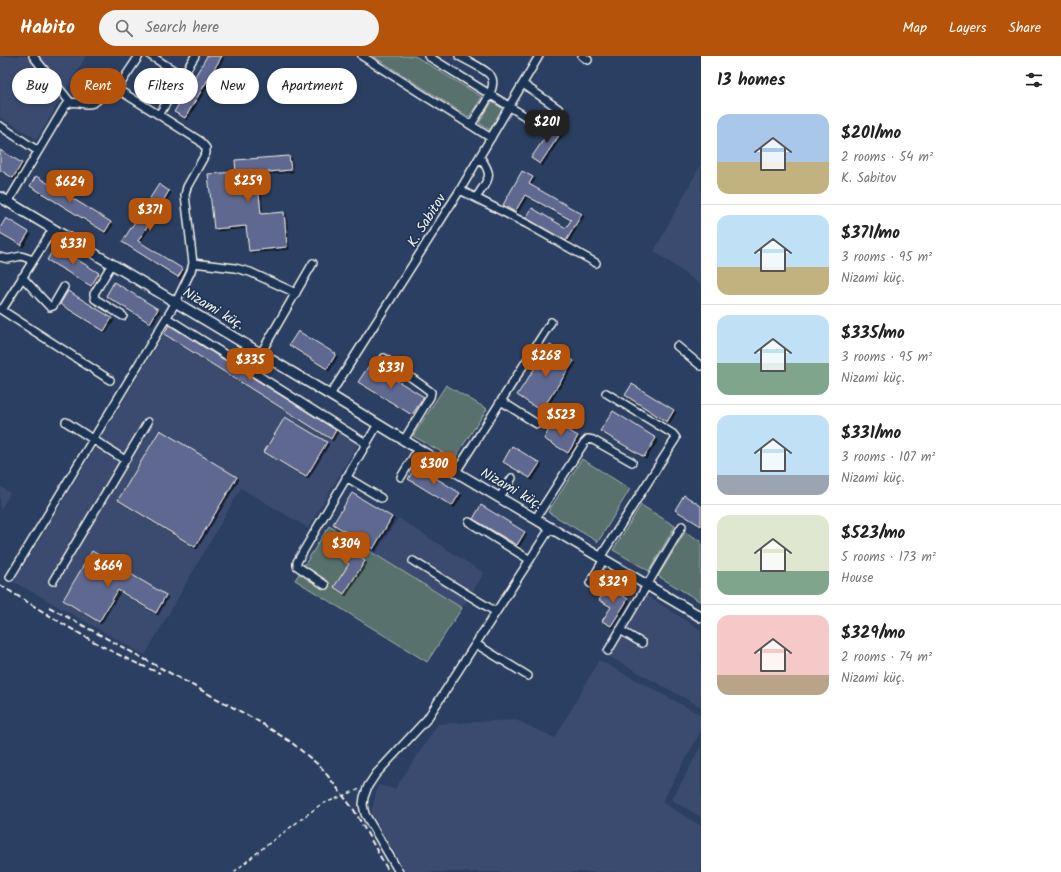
<!DOCTYPE html>
<meta charset="utf-8">
<style>
body{margin:0;font-family:Kalam,sans-serif;background:#f2f2f2;color:#222;height:100vh;display:flex;flex-direction:column;font-size:15px;white-space:nowrap}
*{box-sizing:border-box;margin:0}
p{font-size:13px;color:#767676}
.icon{flex:none;width:22px;height:22px;fill:none;stroke:currentColor;stroke-width:2;stroke-linecap:round;stroke-linejoin:round}
.map{position:relative;flex:1;overflow:hidden}
.drawer{display:flex;flex-direction:column;background:#fff;width:360px}
.drawer>*{flex:none}
.top-card{position:absolute;left:12px;top:12px;width:380px;height:36px;display:flex;gap:8px}
.price{position:absolute;translate:-50% -34px;padding:0 9px;border-radius:8px;background:#b45309;color:#fff;font-size:13px;line-height:26px;filter:drop-shadow(0 1px 2px #0008)}
.price::after{content:'';position:absolute;left:50%;top:24px;width:12px;height:9px;margin-left:-6px;background:inherit;clip-path:polygon(0 0,100% 0,50% 100%)}
.price.current{background:#222;color:#fff}
ul{padding:0;list-style:none}
li{display:flex;align-items:center;gap:12px;height:100px;padding:0 16px}
li+li{border-top:1px solid #e0e0e0}
li span{display:grid;place-items:center;flex:none;width:112px;height:80px;border-radius:12px;color:#555}
li>.icon{margin-inline-start:auto}
span .icon{width:48px;height:48px;fill:#fffc;stroke-width:1}
li b{font-size:17px}
h2{display:flex;justify-content:space-between;align-items:center;height:48px;padding:0 16px;font-size:17px}
.chip{padding:0 14px;border-radius:18px;background:#fff;box-shadow:0 2px 6px #0003;font-size:14px;line-height:36px}
.chip.current{background:#b45309;color:#fff}
header{display:flex;align-items:center;gap:24px;box-sizing:border-box;height:56px;padding:0 20px;background:#b45309;color:#fff}
header strong{font-size:19px}
nav{display:flex;gap:22px;margin-inline-start:auto;font-size:14px}
.search{width:280px;height:36px;background:#f2f2f2;display:flex;align-items:center;gap:10px;box-sizing:border-box;padding:0 14px;border-radius:22px;color:#767676;font-size:15px}
main{display:flex;flex:1;min-height:0}
.map>svg:first-child{display:block}
</style>
<header>
<strong>Habito</strong>
<div class="search"><svg class="icon" aria-label="search" viewBox="0 0 24 24"><circle cx="10" cy="10" r="6"/><path d="M15 15l6 6"/></svg>Search here</div>
<nav><a>Map</a><a>Layers</a><a>Share</a></nav>
</header>
<main>
<div class="map">
<svg width="701" height="816" viewBox="0 0 701 816">
<defs>
<filter id="shadow"><feDropShadow dx="2" dy="2" stdDeviation="0" flood-color="#0009"/></filter>
</defs>
<rect width="100%" height="100%" fill="#2a3f62"/>
<filter id="ink" filterUnits="userSpaceOnUse"><feTurbulence type="fractalNoise" baseFrequency=".025" numOctaves="2"/><feDisplacementMap in="SourceGraphic" scale="8" xChannelSelector="R" yChannelSelector="G"/><feConvolveMatrix kernelMatrix="1 2 1 2 8 2 1 2 1" color-interpolation-filters="sRGB"/></filter>
<g filter="url(#ink)">
<path fill="#3a4b70" d="M0,0H86L37,83L0,61Z
M701,108V229L654,195Z
M164,278L331,383L336,374L358,388L308,472L241,432L145,599L14,526Z
M0,430L10,437L0,455Z
M398,462L484,517L462,552L375,498Z
M638,534L701,574V651L601,596Z
M599,604L701,659V675L662,746L701,770V816H406L371,757L378,729L395,733L438,668L516,664L555,682Z
M701,690V761L672,744Z"/>
<path fill="#58716d" stroke="#a6b1aa" d="M373,0H415L482,41L469,61Z
M492,46L503,53L490,74L479,67Z
M446,329L487,353L454,403L413,380Z
M582,403L630,433L598,486L548,456Z
M641,449L675,470L649,515L613,494Z
M329,470L462,552L427,606L295,524Z
M685,476L701,485V546L658,520Z"/>
<path fill="#5f6890" stroke="#f4f1e8" filter="url(#shadow)" d="M207,0H222L185,62L174,56Z
M554,68L562,75L540,108L531,102Z
M0,94L22,107L13,122L0,114Z
M289,100L291,114L257,117L261,158L284,156L287,191L249,195L246,170L214,173L208,118L236,116L235,104Z
M522,115L533,121L529,128L582,158L566,185L526,162L532,152L566,172L571,164L525,139L515,156L503,149Z
M36,120L111,166L105,176L30,130Z
M159,128L169,135L138,185L183,213L178,221L122,186Z
M6,162L29,176L21,189L0,177V172Z
M55,190L99,217L91,230L47,204Z
M114,226L158,253L150,267L106,240Z
M68,235L112,262L104,275L60,248Z
M169,269L336,374L331,383L164,278Z
M298,275L336,298L327,313L289,289Z
M550,289L574,305L541,355L517,339Z
M370,308L424,341L412,359L358,326Z
M632,328L674,354L667,366L625,339Z
M613,355L656,382L644,401L600,375Z
M285,361L327,386L306,421L264,396Z
M553,366L578,380L568,397L544,383Z
M160,374L237,421L195,491L118,444Z
M512,390L540,407L530,422L503,406Z
M416,410L460,437L452,450L408,423Z
M352,437L392,461L373,493L333,468Z
M684,439L701,450V470L675,454Z
M481,449L525,476L517,489L473,463Z
M331,484L365,505L344,538L334,531L349,508L325,492Z
M92,495L166,539L156,557L118,534L99,566L63,544Z
M608,530L628,543L611,570L602,565L611,551L599,544Z"/>
<g fill="none" stroke-linecap="round" stroke-linejoin="round">
<defs>
<path id="minor" d="M33,0L70,46
M151,0L183,20
M362,0L491,82
M428,0L544,72
M459,0C469,6 480,10 489,18C502,29 477,58 471,69
M582,0L588,4
M523,28L559,53
M117,33L139,0
M0,70L38,95
M460,134L527,168L596,207
M476,142C488,122 495,122 480,101
M8,146L65,50C76,42 83,51 93,47C101,45 102,34 109,31L117,33L159,59
M0,201L8,203L21,200L33,204
M193,207L235,212L250,216L296,237
M112,208L94,238L95,243L123,260
M22,221L50,251L53,250L64,231
M0,253L110,324
M2,254L53,173
M167,262L367,388
M677,290L701,310
M261,297L313,207
M384,302L423,330L431,336L430,341L404,384
M330,339L460,134L539,0
M501,345L537,368
M66,366L125,404
M456,416L551,266
M346,421L381,442
M401,421L418,393
M500,441L512,422
M536,462L584,387L588,383L593,384L632,406
M469,466L530,504
M601,500L676,382L673,378L606,337
M413,505L496,556
M10,521L176,246L191,215L193,207L185,139L187,131L206,97V92L200,85L159,59L195,0
M53,525L148,366
M325,529L297,510V506L378,368
M602,536L590,527L604,503
M620,574L642,587
M476,588L528,620
M608,595L682,470
M399,816L365,758L363,749L364,741L368,730L376,718L427,663L551,471"/>
<path id="major" d="M0,141L330,339L456,416L701,561"/>
</defs>
<use href="#minor" stroke="#f4f1e8" stroke-width="10"/>
<use href="#major" stroke="#f4f1e8" stroke-width="12"/>
<path stroke="#f4f1e8" stroke-width="1.5" stroke-dasharray="4 3" stroke-linecap="butt" d="M234,816L263,792L320,749L360,733"/>
<use href="#minor" stroke="#1d3557" stroke-width="7"/>
<use href="#major" stroke="#1d3557" stroke-width="9"/>
<path stroke="#f4f1e8" stroke-width="2" stroke-dasharray="6 3" stroke-linecap="butt" d="M0,529C52,561 103,595 160,617
M49,551L256,664L291,686L321,711L354,754L389,816"/>
</g>
</g>
<g text-anchor="middle" stroke-width="3.5" stroke-linejoin="round" paint-order="stroke">
<g font-size="14" fill="#f4f1e8" stroke="#1d3557">
<text transform="translate(426 164) rotate(-58)" y="5">K. Sabitov</text>
<text transform="translate(214 252) rotate(31)" y="5">Nizami küç.</text>
<text transform="translate(512 432) rotate(30)" y="5">Nizami küç.</text>
</g>
</g>
</svg>
<b class="price current" style="left:547px;top:88px">$201</b>
<b class="price" style="left:248px;top:147px">$259</b>
<b class="price" style="left:70px;top:148px">$624</b>
<b class="price" style="left:150px;top:176px">$371</b>
<b class="price" style="left:73px;top:210px">$331</b>
<b class="price" style="left:546px;top:322px">$268</b>
<b class="price" style="left:250px;top:326px">$335</b>
<b class="price" style="left:391px;top:334px">$331</b>
<b class="price" style="left:561px;top:381px">$523</b>
<b class="price" style="left:434px;top:430px">$300</b>
<b class="price" style="left:346px;top:510px">$304</b>
<b class="price" style="left:108px;top:532px">$664</b>
<b class="price" style="left:613px;top:548px">$329</b>
<div class="top-card">
<a class="chip">Buy</a>
<a class="chip current">Rent</a>
<a class="chip">Filters</a>
<a class="chip">New</a>
<a class="chip">Apartment</a>
</div>
</div>
<section class="drawer">
<h2>13 homes<svg class="icon" aria-label="filters" viewBox="0 0 24 24"><path d="M4 7h16M4 17h16"/><circle cx="9" cy="7" r="2"/><circle cx="15" cy="17" r="2"/></svg></h2>
<ul>
<li><span style="background:linear-gradient(#a9c7e8 60%,#c2b280 0)"><svg class="icon" aria-label="home" viewBox="0 0 24 24"><path d="M3 11l9-7 9 7M6 9v11h12V9"/></svg></span><div><b>$201/mo</b><p>2 rooms · 54 m²</p><p>K. Sabitov</p></div></li>
<li><span style="background:linear-gradient(#bfe0f5 65%,#c2b280 0)"><svg class="icon" aria-label="home" viewBox="0 0 24 24"><path d="M3 11l9-7 9 7M6 9v11h12V9"/></svg></span><div><b>$371/mo</b><p>3 rooms · 95 m²</p><p>Nizami küç.</p></div></li>
<li><span style="background:linear-gradient(#bfe0f5 60%,#7fa58c 0)"><svg class="icon" aria-label="home" viewBox="0 0 24 24"><path d="M3 11l9-7 9 7M6 9v11h12V9"/></svg></span><div><b>$335/mo</b><p>3 rooms · 95 m²</p><p>Nizami küç.</p></div></li>
<li><span style="background:linear-gradient(#bfe0f5 75%,#9aa5b1 0)"><svg class="icon" aria-label="home" viewBox="0 0 24 24"><path d="M3 11l9-7 9 7M6 9v11h12V9"/></svg></span><div><b>$331/mo</b><p>3 rooms · 107 m²</p><p>Nizami küç.</p></div></li>
<li><span style="background:linear-gradient(#dfe7d0 70%,#7fa58c 0)"><svg class="icon" aria-label="home" viewBox="0 0 24 24"><path d="M3 11l9-7 9 7M6 9v11h12V9"/></svg></span><div><b>$523/mo</b><p>5 rooms · 173 m²</p><p>House</p></div></li>
<li><span style="background:linear-gradient(#f6c9c9 75%,#b9a48a 0)"><svg class="icon" aria-label="home" viewBox="0 0 24 24"><path d="M3 11l9-7 9 7M6 9v11h12V9"/></svg></span><div><b>$329/mo</b><p>2 rooms · 74 m²</p><p>Nizami küç.</p></div></li>
</ul>
</section>
</main>
